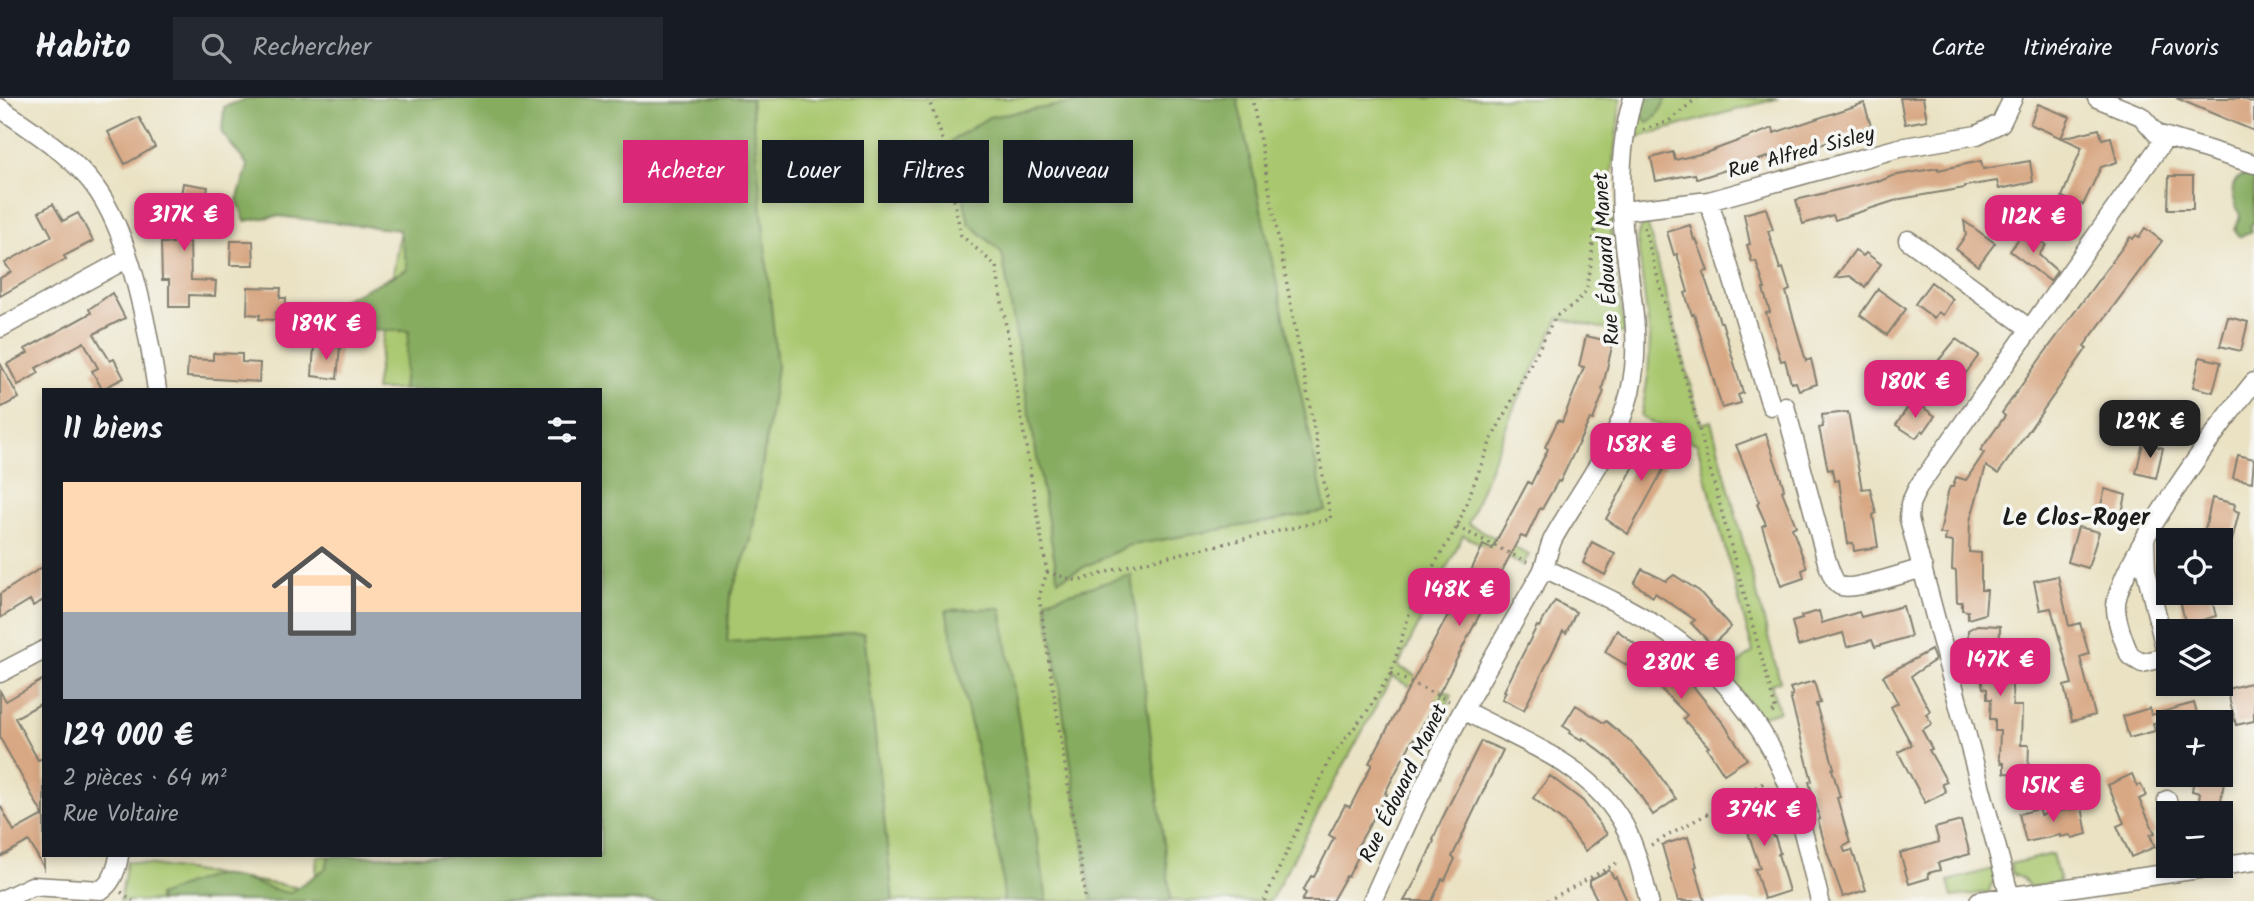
<!DOCTYPE html>
<html lang="fr">
<meta charset="utf-8">
<style>
body{margin:0;font-family:Kalam,sans-serif;background:#242831;color:#f1f3f6;height:100vh;display:flex;flex-direction:column;font-size:26px;white-space:nowrap}
*{box-sizing:border-box;margin:0}
p{font-size:23px;color:#9ea1a6}
.icon{flex:none;width:38px;height:38px;fill:none;stroke:currentColor;stroke-width:2;stroke-linecap:round;stroke-linejoin:round}
.map{position:relative;flex:1;overflow:hidden}
.panel{position:absolute;left:42px;top:290px;width:560px;height:469px;display:flex;flex-direction:column;background:#171b24;border-radius:0px;box-shadow:0 4px 10px #0003}
.panel>*{flex:none}
.guide{position:absolute;left:623px;top:42px;width:665px;height:63px;display:flex;gap:14px}
.buttons{position:absolute;left:2156px;top:430px;display:grid;gap:14px}
.buttons a{display:grid;place-items:center;width:77px;height:77px;border-radius:0px;background:#171b24;box-shadow:0 4px 10px #0003;font-size:35px}
.price{position:absolute;translate:-50% -60px;padding:0 16px;border-radius:14px;background:#db2777;color:#fff;font-size:23px;line-height:46px;filter:drop-shadow(0 2px 4px #0008)}
.price::after{content:'';position:absolute;left:50%;top:42px;width:21px;height:16px;margin-left:-10px;background:inherit;clip-path:polygon(0 0,100% 0,50% 100%)}
.price.current{background:#222;color:#fff}
ul{padding:0;list-style:none}
li{display:grid;align-content:center;gap:14px;height:371px;padding:0 21px}
li+li{border-top:2px solid #363941}
li span{display:grid;place-items:center;height:217px;border-radius:0px;color:#555}
li>.icon{margin-inline-start:auto}
span .icon{width:126px;height:126px;fill:#fffc;stroke-width:1}
li b{font-size:30px}
h2{display:flex;justify-content:space-between;align-items:center;height:84px;padding:0 21px;font-size:30px}
.tag{padding:0 24px;border-radius:0px;background:#171b24;box-shadow:0 4px 10px #0003;font-size:24px;line-height:63px}
.tag.current{background:#db2777;color:#fff}
header{display:flex;align-items:center;gap:42px;box-sizing:border-box;height:98px;padding:0 35px;background:#171b24;border-bottom:2px solid #363941}
header strong{font-size:33px}
nav{display:flex;gap:38px;margin-inline-start:auto;font-size:24px}
.search{width:490px;height:63px;background:#242831;display:flex;align-items:center;gap:18px;box-sizing:border-box;padding:0 24px;border-radius:0px;color:#9ea1a6;font-size:26px}
.map>svg:first-child{display:block}
</style>
<header>
<strong>Habito</strong>
<div class="search"><svg class="icon" aria-label="search" viewBox="0 0 24 24"><circle cx="10" cy="10" r="6"/><path d="M15 15l6 6"/></svg>Rechercher</div>
<nav><a>Carte</a><a>Itinéraire</a><a>Favoris</a></nav>
</header>
<div class="map">
<svg width="2254" height="803" viewBox="0 0 2254 803">
<rect width="100%" height="100%" fill="#f6f6f2"/>
<filter id="ink" filterUnits="userSpaceOnUse"><feTurbulence type="fractalNoise" baseFrequency=".0143" numOctaves="2"/><feDisplacementMap in="SourceGraphic" scale="14" xChannelSelector="R" yChannelSelector="G"/><feConvolveMatrix kernelMatrix="1 2 1 2 8 2 1 2 1" color-interpolation-filters="sRGB"/></filter>
<filter id="wash" filterUnits="userSpaceOnUse"><feTurbulence type="fractalNoise" baseFrequency=".00686" numOctaves="4" result="noise"/><feDisplacementMap in="SourceGraphic" scale="28" xChannelSelector="R" yChannelSelector="G"/><feGaussianBlur stdDeviation="1.57" result="paint"/><feColorMatrix in="noise" values="0 0 0 0 0 0 0 0 0 0 0 0 0 0 0 0 0 1.4 0 .05"/><feComposite in="paint" operator="in"/></filter>
<g filter="url(#wash)">
<rect width="100%" height="100%" fill="#eae2c3"/>
<path fill="#a9c76e" stroke="#627245" stroke-width="2" d="M592,0H1621L1610,90L1612,150L1625,236L1559,220L1513,312L1468,426L1529,457L1522,467L1463,437L1398,568L1452,597L1447,608L1392,579L1270,803H120L127,763L315,792L317,758H600V292H375L403,113Z
M1642,0H1779L1635,40L1637,18Z
M1646,121L1701,326L1711,323L1780,583L1771,586L1779,613L1760,619L1726,575L1753,554L1697,346L1641,319L1648,279L1650,241L1637,139Z
M2052,756L2060,784L2030,789L2022,780L2012,776L2010,766Z
M1992,771L1996,774L1998,780L1991,787L1989,794L1952,799L1948,783Z"/>
<path fill="#86ac61" stroke="#51643e" stroke-width="2" d="M248,0H751L777,269L751,442L730,499L727,544L864,535L893,803H158V798C175,792 196,781 215,778C237,775 266,791 289,795L326,770L329,758H600V292H403L409,233L329,232L325,210L408,171L399,132L277,118L245,123L237,102L248,68L222,35L224,9Z
M1102,0H1237L1326,413L1127,448L1058,482L1002,155L969,125L951,43L989,19Z
M1642,0H1667L1656,19L1647,24L1638,12Z
M2245,77L2254,79V123L2250,128L2251,133L2239,139L2235,131L2240,118C2235,103 2224,84 2245,77Z
M1131,477L1171,803H1092L1046,502Z
M1001,510L1047,803H1004L1001,767L946,512Z"/>
<g id="blocks">
<path fill="#d8a783" d="M1900,0H1923L1927,22L1905,26Z
M2176,0H2241L2254,5V33Z
M1864,5L1871,28L1864,30V32L1820,47L1788,56L1787,53L1697,81L1695,76L1656,83L1651,60L1673,54L1675,62L1708,54L1773,30L1774,35Z
M2038,6L2070,19L2061,40L2030,26Z
M139,19L155,49L125,66L108,34Z
M2099,31L2102,41L2111,39L2117,64L2101,69L2083,107L2062,99L2082,49L2062,40Z
M1981,63L1983,71L2030,63L2033,84L1999,91L1997,83L1965,88V90L1900,101L1835,122L1833,117L1803,126L1796,102L1878,82V84L1892,78L1938,70V72Z
M2169,78H2193V111H2168Z
M183,85L208,89L204,109L194,108L187,145H190L191,182L216,183L215,198L189,197V209H169V182H162L161,145H173Z
M53,106L63,123L78,115L93,143L64,158L66,161L0,198V180L11,174L5,165L52,138L39,114Z
M1766,110L1773,132L1768,133L1780,171L1783,170L1790,192L1786,194L1806,263L1811,261L1817,286L1799,292L1796,284L1791,285L1785,262L1781,263L1766,215L1770,214L1763,191H1765L1756,163L1752,164L1747,147L1750,146L1744,116Z
M1964,123L1995,145L1978,168L1956,151L1966,137Z
M1690,127L1694,142L1696,141L1702,156L1708,173L1703,174L1720,224H1722L1743,295L1738,297L1741,305L1722,310L1694,216L1692,217L1685,195L1688,194L1677,156L1674,157L1667,134Z
M2145,130L2162,143L2084,248L2087,250L1998,376L1986,368L1970,423L1969,454L1981,455V492H1987L1985,516L1968,521V513L1962,512V504H1957L1956,473L1952,472L1953,444L1945,443L1946,436H1940L1948,394L1950,389H1953L1956,379L1966,382L1984,355L1980,353L2005,318L2002,315L2040,261L2130,139L2133,141L2136,137L2139,139Z
M2025,132L2046,147L2039,157L2057,173L2050,183L2010,153Z
M231,143H253L254,167H230Z
M1855,152L1863,158L1866,155L1881,166L1865,189L1850,178L1835,180Z
M1931,184L1953,201L1943,217L1938,214L1934,220L1915,206Z
M248,189L281,190L280,200H286L285,215L276,214L275,222L259,221L260,217L247,216Z
M1878,191L1906,211L1887,237L1860,217Z
M112,195L125,220L94,236L110,263L114,261L124,280L102,291L92,273L98,270L84,244L36,270L39,275L18,287L7,266L28,255L25,251L91,215L89,211Z
M2228,219L2248,224L2241,253L2220,248Z
M1586,238L1613,244L1602,292L1604,293L1593,322L1590,321L1560,384L1558,383L1542,411L1540,410L1526,440L1521,438L1517,444L1415,642L1413,641L1385,695L1387,696L1356,751L1359,752L1356,758L1358,759L1348,779L1346,778L1332,803H1302L1306,795L1303,793L1311,778L1314,779L1334,740L1329,737L1345,707L1350,709L1372,666L1369,665L1448,517L1450,518L1483,447L1492,451L1528,384L1531,386L1548,351L1545,349L1558,322L1562,324L1584,269L1579,268Z
M1956,241L1979,257L1951,296L1925,279Z
M314,248L340,249L337,281L312,278Z
M213,255L242,256V264L260,265L259,284L187,279L188,261L213,262Z
M2200,259L2221,264L2213,294L2193,289Z
M0,265L19,300L0,310Z
M1913,302L1935,318L1924,334L1922,332L1916,340L1896,327Z
M2162,304L2183,309L2176,335L2155,330Z
M1848,314L1862,391L1870,390L1876,415L1873,417L1878,449L1854,453L1853,445L1848,446L1839,382L1834,383L1832,371L1828,372L1819,330L1823,329L1822,317Z
M1651,336L1676,348L1628,436L1606,421Z
M1766,336L1783,387L1784,392L1782,393L1796,428L1792,430L1807,470L1802,472L1804,480L1781,488L1762,428L1766,426L1757,406L1759,403L1736,347Z
M2143,345L2163,350L2156,380L2136,375Z
M2238,357L2254,361L2252,384L2233,380Z
M2105,391L2126,397L2120,424L2098,419Z
M2212,400L2235,406L2234,412L2239,414L2232,443H2207L2208,438L2204,436Z
M2078,429L2099,434L2088,470L2068,464Z
M1592,444L1615,456L1605,477L1583,465Z
M44,468V502L33,508L30,502L0,520V496Z
M1642,471L1666,483L1674,477L1699,493L1731,529L1712,547L1691,525L1695,522L1655,495L1653,499L1634,485Z
M2058,478L2069,528L2080,525L2089,556L2080,559L2095,617L2072,623L2064,588L2072,586L2051,510L2040,512L2034,483Z
M2178,495H2210L2216,518L2186,527Z
M1555,503L1576,514L1566,535L1563,533L1524,612L1502,601L1506,594L1504,593L1537,528L1539,529Z
M1903,508L1911,538L1875,549L1872,542L1847,549L1843,535L1798,548L1792,524L1802,521L1801,518L1819,513L1822,525L1859,514L1861,519Z
M1977,527L2000,528L1999,572H2011L2013,608H2022L2021,647H2029L2028,676L2004,675V665H2001L1999,659L2000,633H1995V621H1990L1991,601H1987V591L1983,590L1982,585L1983,562H1972V550L1968,549V532Z
M1617,532L1658,564L1659,562L1678,577L1680,576L1693,588L1724,626L1747,661L1724,676L1707,650L1709,649L1683,621L1687,617L1657,587L1654,591L1636,576L1638,574L1605,554Z
M1931,552L1935,562L1911,578L1930,613L1926,616L1932,626L1922,632L1932,651L1929,652L1947,684L1942,686L1946,694L1925,705L1898,654L1912,647L1891,609L1898,605L1883,578Z
M44,581V604L15,620L38,662L44,660V770L29,743L0,759V707L14,733L43,717L0,640V593L6,603Z
M1814,583L1820,605L1816,606L1834,670L1832,671L1840,699L1837,700L1850,745L1843,749L1845,754L1852,752L1866,792L1843,799L1827,754L1818,722L1820,721L1809,684L1812,683L1790,598L1793,597L1790,590Z
M2250,585L2254,600V623L2236,627L2227,591Z
M2194,605L2200,625H2153L2155,633L2129,640L2123,618L2150,610L2151,617Z
M1576,607L1604,625L1606,623L1630,643L1653,668L1676,701L1653,717L1632,685L1610,661L1583,640L1582,642L1570,635L1571,633L1563,628Z
M1481,643L1503,652L1452,759L1455,761L1445,782L1442,781L1432,803H1404L1415,784L1434,743L1433,742L1441,723Z
M2132,676L2137,688L2141,686L2146,698L2139,701L2155,735L2150,737L2155,749L2131,759L2117,728L2124,725L2108,687Z
M2201,677H2225L2219,716H2197L2200,695L2192,693L2194,680L2200,681Z
M1550,678L1583,703L1607,736L1585,753L1565,725L1533,700Z
M1761,700L1773,739H1775L1780,755L1778,756L1789,793L1764,801L1755,771L1760,770L1746,729L1743,730L1736,707Z
M2082,709L2087,736L2072,740L2070,737L2060,739V737L2026,744L2019,716L2039,711L2041,717Z
M1961,723L1970,756L1938,765L1940,772L1928,775L1929,780L1909,786L1900,755L1939,744L1935,730Z
M1688,739L1697,768L1695,769L1705,803H1678L1662,747Z
M1609,772L1614,780L1616,779L1627,803H1598L1590,788V782Z"/>
</g>
</g>
<g filter="url(#ink)">
<use href="#blocks" fill-opacity="0" stroke="#837f70" stroke-width="2"/>
<g fill="none" stroke-linecap="round" stroke-linejoin="round">
<defs>
<path id="minor" d="M2097,0L2141,18L2157,36L2254,66
M0,10C30,31 64,52 88,80C130,128 148,230 157,292
M1709,103L1771,308
M1623,113L1709,103L1899,50L1977,37L2001,25L2013,0
M1908,142L2030,231
M0,230L128,160
M1785,308L1827,464C1830,471 1833,485 1841,488C1853,493 1908,474 1923,470
M2145,442L2146,473L2166,554V559L2142,565L2130,558C2124,544 2117,526 2116,511C2112,472 2225,319 2254,284
M1544,470C1581,488 1622,505 1657,528C1717,567 1767,627 1791,695C1804,730 1811,767 1820,803
M0,575L44,552
M1463,612C1522,644 1594,667 1626,731C1637,754 1643,779 1649,803
M2167,702L2170,716
M0,803L32,788L101,792C112,785 117,770 119,758
M1372,803C1401,739 1429,674 1463,612C1489,566 1516,520 1542,474C1547,463 1548,450 1554,439C1581,391 1617,348 1630,294C1642,244 1631,197 1625,147C1619,99 1619,47 1633,0
M1979,803L2254,763
M2011,803L1909,421L1910,406L1918,389L2166,39"/>
</defs>
<use href="#minor" stroke="#837f70" stroke-width="21"/>
<path stroke="#837f70" stroke-width="3.5" stroke-dasharray="2 5" stroke-linecap="butt" d="M928,0L941,36L961,137L996,168L1047,474L1039,499L1085,796L1084,803
M1643,32L1669,23L1697,0
M1644,129L1776,613L1768,616
M1457,429L1527,464
M1047,474L1078,483L1127,468L1331,421L1252,0
M1391,575L1449,603
M1651,747L1767,683
M121,794L133,803
M1264,803L1330,661L1368,612L1391,575L1414,500L1457,429L1491,342L1556,218L1574,207L1586,193L1590,173L1594,136L1602,106
M1547,803L1619,764"/>
<use href="#minor" stroke="#fff" stroke-width="18"/>
</g>
</g>
<g text-anchor="middle" stroke-width="7" stroke-linejoin="round" paint-order="stroke">
<g font-size="21" fill="#1c1c1c" stroke="#f6f6f2">
<text transform="translate(1801 54) rotate(-15)" y="7">Rue Alfred Sisley</text>
<text transform="translate(1606 161) rotate(-94)" y="7">Rue Édouard Manet</text>
<text transform="translate(1403 685) rotate(-64)" y="7">Rue Édouard Manet</text>
</g>
<g font-size="24" font-weight="bold" fill="#1c1c1c" stroke="#f6f6f2">
<text x="2076" y="427">Le Clos-Roger</text>
</g>
</g>
</svg>
<div class="buttons">
<a><svg class="icon" aria-label="locate" viewBox="0 0 24 24"><circle cx="12" cy="12" r="6"/><path d="M12 2v4M12 18v4M2 12h4M18 12h4"/></svg></a>
<a><svg class="icon" aria-label="layers" viewBox="0 0 24 24"><path d="M12 4l9 5-9 5-9-5zM3 14l9 5 9-5"/></svg></a>
<a>+</a>
<a>−</a>
</div>
<b class="price" style="left:184px;top:155px">317K €</b>
<b class="price" style="left:2033px;top:157px">112K €</b>
<b class="price" style="left:326px;top:264px">189K €</b>
<b class="price" style="left:1915px;top:322px">180K €</b>
<b class="price current" style="left:2150px;top:362px">129K €</b>
<b class="price" style="left:1641px;top:385px">158K €</b>
<b class="price" style="left:1459px;top:530px">148K €</b>
<b class="price" style="left:2000px;top:600px">147K €</b>
<b class="price" style="left:1681px;top:603px">280K €</b>
<b class="price" style="left:2053px;top:726px">151K €</b>
<b class="price" style="left:1764px;top:750px">374K €</b>
<div class="guide">
<a class="tag current">Acheter</a>
<a class="tag">Louer</a>
<a class="tag">Filtres</a>
<a class="tag">Nouveau</a>
</div>
<section class="panel">
<h2>11 biens<svg class="icon" aria-label="filters" viewBox="0 0 24 24"><path d="M4 7h16M4 17h16"/><circle cx="9" cy="7" r="2"/><circle cx="15" cy="17" r="2"/></svg></h2>
<ul>
<li><span style="background:linear-gradient(#ffd9b3 60%,#9aa5b1 0)"><svg class="icon" aria-label="home" viewBox="0 0 24 24"><path d="M3 11l9-7 9 7M6 9v11h12V9"/></svg></span><div><b>129 000 €</b><p>2 pièces · 64 m²</p><p>Rue Voltaire</p></div></li>
</ul>
</section>
</div>
